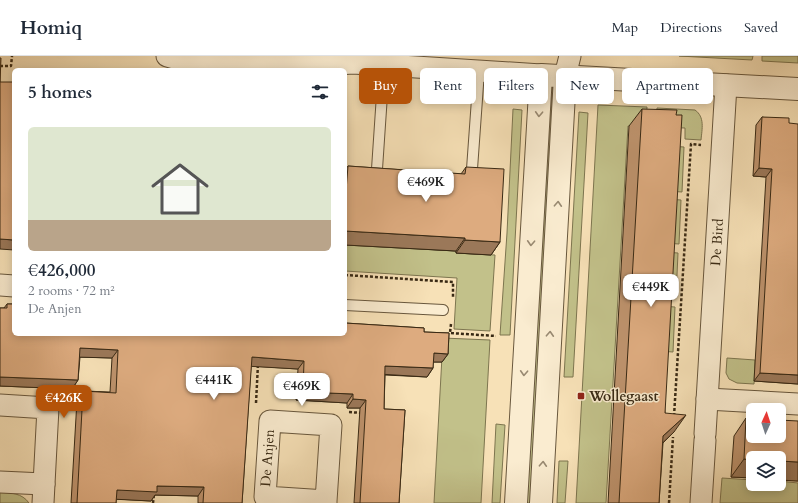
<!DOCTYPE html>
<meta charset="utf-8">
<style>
body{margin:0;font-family:Cardo,serif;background:#f6f6f7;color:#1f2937;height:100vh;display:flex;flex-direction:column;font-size:15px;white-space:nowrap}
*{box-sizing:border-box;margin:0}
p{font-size:13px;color:#747a83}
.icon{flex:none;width:22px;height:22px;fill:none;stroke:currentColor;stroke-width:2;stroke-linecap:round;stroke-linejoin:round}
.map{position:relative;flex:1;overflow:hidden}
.details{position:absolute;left:12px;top:12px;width:335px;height:268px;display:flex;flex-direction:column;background:#fff;border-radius:6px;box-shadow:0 2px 10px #0003}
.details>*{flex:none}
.banner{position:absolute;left:359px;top:12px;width:379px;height:36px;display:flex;gap:8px}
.needle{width:26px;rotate:3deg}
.tools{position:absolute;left:746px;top:347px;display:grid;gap:8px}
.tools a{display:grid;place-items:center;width:40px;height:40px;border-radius:6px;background:#fff;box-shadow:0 2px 10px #0003;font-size:20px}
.price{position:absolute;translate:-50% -34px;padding:0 9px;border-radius:8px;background:#fff;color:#222;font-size:13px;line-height:26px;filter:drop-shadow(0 1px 2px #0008)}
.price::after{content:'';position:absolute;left:50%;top:24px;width:12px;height:9px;margin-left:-6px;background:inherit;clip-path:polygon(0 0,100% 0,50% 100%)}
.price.current{background:#b45309;color:#fff}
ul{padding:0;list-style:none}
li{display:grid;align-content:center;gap:8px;height:212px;padding:0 16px}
li span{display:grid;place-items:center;height:124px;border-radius:6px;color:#555}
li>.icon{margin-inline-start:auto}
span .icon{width:72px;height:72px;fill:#fffc;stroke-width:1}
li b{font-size:17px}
h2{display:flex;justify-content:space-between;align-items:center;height:48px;padding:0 16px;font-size:17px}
.pill{padding:0 14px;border-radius:6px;background:#fff;box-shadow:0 2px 10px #0003;font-size:14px;line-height:36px}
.pill.current{background:#b45309;color:#fff}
header{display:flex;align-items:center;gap:24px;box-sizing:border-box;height:56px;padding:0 20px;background:#fff;border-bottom:1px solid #e0e1e3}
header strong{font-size:19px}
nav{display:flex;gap:22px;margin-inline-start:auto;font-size:14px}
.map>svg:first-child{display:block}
</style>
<header>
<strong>Homiq</strong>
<nav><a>Map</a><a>Directions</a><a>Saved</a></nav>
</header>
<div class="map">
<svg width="798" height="447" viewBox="0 0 798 447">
<rect width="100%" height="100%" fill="#f7e1b7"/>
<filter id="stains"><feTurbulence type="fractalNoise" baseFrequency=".005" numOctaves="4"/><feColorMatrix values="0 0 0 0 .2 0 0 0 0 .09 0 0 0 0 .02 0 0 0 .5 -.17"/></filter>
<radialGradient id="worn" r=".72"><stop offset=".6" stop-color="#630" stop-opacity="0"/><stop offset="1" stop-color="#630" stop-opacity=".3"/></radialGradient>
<path fill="#c2c18a" stroke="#7d754f" d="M679,0H753L752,4Z
M762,0H798V7L762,5Z
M598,49L647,51L646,71L628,70L606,447H576Z
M548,51H554L532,447H525Z
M657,52L695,54C705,61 702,73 701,84L685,83V72L656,71Z
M513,53L522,54L510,279H500L507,177Z
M579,56L588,57L573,321H564Z
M670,90L684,91L682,136L668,135Z
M667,143L681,144L679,188L665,187Z
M345,188L456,195V197L495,199L490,275L454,273L457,222L345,215Z
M664,196L678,197L676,241L662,240Z
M661,250L675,251L673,296L658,295Z
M443,282L490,284L481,447H434Z
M727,302L755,304L754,328L737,327L729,323L726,317Z
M496,368L505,369L500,447H492Z
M559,405H568L565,447H557Z
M722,422L753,424V428H779V425L798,427V447H720Z
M0,436C11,437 22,437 29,447H0Z"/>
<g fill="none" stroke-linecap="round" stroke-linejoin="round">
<defs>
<path id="service" d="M377,113L384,9
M472,113L479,15
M345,249L443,254"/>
<g id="minor">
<path d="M167,0L181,4L294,10L322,9V14"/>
<path d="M323,0L322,9L353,7L541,19"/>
<path d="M565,20L570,0"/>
<path d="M0,229L14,230"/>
<path d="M707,343L798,348"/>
<path d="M0,349L48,352L43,447"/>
<path id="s1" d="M705,378L726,29"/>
<path d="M0,426L44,428"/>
<path d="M326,447V445L331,369L270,365L265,441L326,445"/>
<path d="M701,447L705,384"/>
</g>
<path id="tertiary" d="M516,447L541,19L798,33
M541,447L565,20"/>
</defs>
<use href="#service" stroke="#68573d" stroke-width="12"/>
<use href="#minor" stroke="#68573d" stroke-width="23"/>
<use href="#tertiary" stroke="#68573d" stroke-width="24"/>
<path stroke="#382914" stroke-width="2.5" stroke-dasharray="3 2" stroke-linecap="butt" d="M0,10H11L12,0
M345,219L453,226V241
M451,268L450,277L496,280
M67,339L82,340
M256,347L258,308
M349,356L362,357
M674,360L691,88L701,89
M153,447L154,438
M669,447L673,381"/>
<use href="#service" stroke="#faecd0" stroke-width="10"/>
<use href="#minor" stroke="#faecd0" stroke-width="21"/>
<use href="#tertiary" stroke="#faecd0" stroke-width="22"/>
</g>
<path fill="#be936d" stroke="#382914" d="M642,53L665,357L674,376L663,387L659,447H608L629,70Z
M762,61L789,67L798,328L754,325L766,121L753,120L756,69Z
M348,110L461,118L466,111L500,186L491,199L456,197V195L345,189V114Z
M7,248H14V278H345V267L424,272V276L449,277L448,298L442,306H433V312L427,321L385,319L384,353L405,354L399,447H354L360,352H347V347L296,344L298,313L251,310L242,447H198V440L155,439L151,445L116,443V447H71L77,344L83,335L110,336L112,302L80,301L78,324L72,333L0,330V252H4Z
M746,362L798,425L779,424V402H753V422L731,421L734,380Z"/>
<path fill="#9b7859" stroke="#382914" d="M759,112L772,113L766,121L753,120Z
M345,175L465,182L456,195L345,189Z
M0,183L14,184V194L0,193Z
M465,184L500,186L491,199L456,197Z
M80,292L118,294L112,302L74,301Z
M434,297L448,298L442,306H428Z
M252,301L304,305L298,313L245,310Z
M385,310L433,312L427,321L379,318Z
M760,317L798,319V328L754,325Z
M0,321L78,324L72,333L0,330Z
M303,336L353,338L347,347L296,344Z
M353,343L366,344L360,352H347Z
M686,359L674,376L651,398L663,380Z
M744,403L753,404V422L731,421Z
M779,405L798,406V425L779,424Z
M157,430L204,431L198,440L155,439L151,445L111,443L117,434Z"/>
<path fill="#ddab7f" stroke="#382914" d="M0,2H1L0,26H14V184L0,183Z
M642,53L677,54L676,59H682L665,357L686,359L663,380L659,447H619Z
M762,61L789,62V67L798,68V319L760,317L772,113L759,112Z
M348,110L465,118L466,111L504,113L500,186L465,184V182L345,175V147Z
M7,248H14V278H345V267L424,272V276L449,277L448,298L434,297L433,312L385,310L384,353L405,354L399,447H360L366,344L353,343V338L303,336L304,305L252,301L242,447H203L204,431L157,430V436L117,434L116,447H77L83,335L116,337L118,294L80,292L78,324L0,321V252H7Z
M746,362H753V380H779V364L798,365V406L779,405V402H753V404L744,403Z"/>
<defs><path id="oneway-chevron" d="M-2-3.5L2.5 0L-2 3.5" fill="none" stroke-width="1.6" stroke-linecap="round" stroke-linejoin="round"/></defs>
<g stroke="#998a72">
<use href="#oneway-chevron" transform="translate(539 58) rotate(93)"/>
<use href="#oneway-chevron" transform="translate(558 148) rotate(-87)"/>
<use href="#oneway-chevron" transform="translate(531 187) rotate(93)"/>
<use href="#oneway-chevron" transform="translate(550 278) rotate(-87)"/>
<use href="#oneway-chevron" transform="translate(524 317) rotate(93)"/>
<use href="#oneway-chevron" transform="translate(543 408) rotate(-87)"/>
</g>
<rect fill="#8f2418" stroke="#faecd0" stroke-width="1.5" x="577" y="336" width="8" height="8" rx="2"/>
<g text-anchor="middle" stroke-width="3" stroke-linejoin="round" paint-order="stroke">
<g font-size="14" fill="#382914" stroke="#faecd0">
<text dy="5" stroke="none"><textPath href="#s1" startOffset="192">De Bird</textPath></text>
<text transform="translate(267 402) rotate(-86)" y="5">De Anjen</text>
</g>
<g font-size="14" font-weight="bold" fill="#382914" stroke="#faecd0" text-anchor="start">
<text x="589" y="345">Wollegaast</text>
</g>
</g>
<rect width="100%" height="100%" filter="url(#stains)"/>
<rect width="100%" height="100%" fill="url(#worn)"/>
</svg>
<div class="tools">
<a><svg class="needle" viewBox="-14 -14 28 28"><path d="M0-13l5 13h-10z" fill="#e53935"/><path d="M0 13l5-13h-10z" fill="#747a83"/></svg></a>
<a><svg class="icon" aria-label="layers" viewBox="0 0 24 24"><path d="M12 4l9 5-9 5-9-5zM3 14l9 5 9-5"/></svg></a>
</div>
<b class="price" style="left:426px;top:147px">€469K</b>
<b class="price" style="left:651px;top:252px">€449K</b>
<b class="price" style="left:214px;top:345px">€441K</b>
<b class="price" style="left:302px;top:351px">€469K</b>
<b class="price current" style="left:64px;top:363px">€426K</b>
<div class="banner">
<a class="pill current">Buy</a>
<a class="pill">Rent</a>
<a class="pill">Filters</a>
<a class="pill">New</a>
<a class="pill">Apartment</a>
</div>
<section class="details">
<h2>5 homes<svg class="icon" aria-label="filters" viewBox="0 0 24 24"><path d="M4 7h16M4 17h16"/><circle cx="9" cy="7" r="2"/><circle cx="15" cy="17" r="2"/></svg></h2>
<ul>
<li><span style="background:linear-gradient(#dfe7d0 75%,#b9a48a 0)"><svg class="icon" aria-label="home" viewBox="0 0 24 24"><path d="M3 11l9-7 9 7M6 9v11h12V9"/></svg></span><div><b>€426,000</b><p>2 rooms · 72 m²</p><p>De Anjen</p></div></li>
</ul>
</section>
</div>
